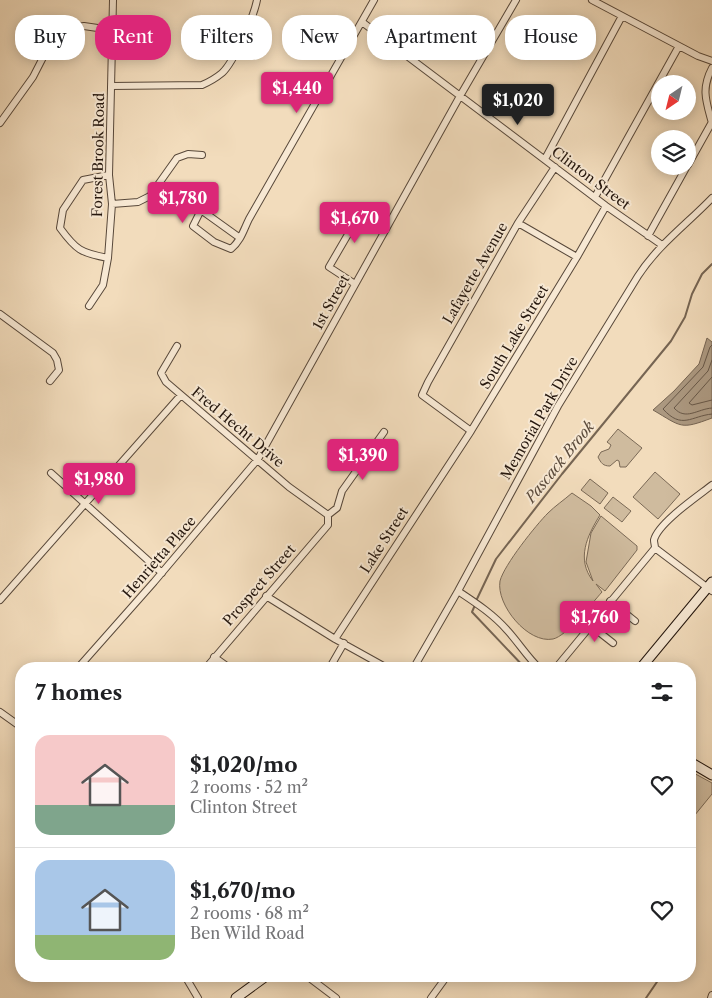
<!DOCTYPE html>
<meta charset="utf-8">
<style>
body{margin:0;font-family:"Libre Caslon Text",serif;background:#f2f2f2;color:#202124;height:100vh;display:flex;flex-direction:column;font-size:19px;white-space:nowrap}
*{box-sizing:border-box;margin:0}
p{font-size:16px;color:#757577}
.icon{flex:none;width:28px;height:28px;fill:none;stroke:currentColor;stroke-width:2;stroke-linecap:round;stroke-linejoin:round}
.map{position:relative;flex:1;overflow:hidden}
.details{position:absolute;left:15px;top:662px;width:681px;height:320px;display:flex;flex-direction:column;background:#fff;border-radius:20px;box-shadow:0 2px 12px #0003}
.details>*{flex:none}
.banner{position:absolute;left:15px;top:15px;width:682px;height:45px;display:flex;gap:10px}
.needle{width:32px;rotate:215deg}
.controls{position:absolute;left:651px;top:75px;display:grid;gap:10px}
.controls a{display:grid;place-items:center;width:45px;height:45px;border-radius:50%;background:#fff;box-shadow:0 2px 12px #0003;font-size:25px}
.price{position:absolute;translate:-50% -42px;padding:0 11px;border-radius:5px;background:#db2777;color:#fff;font-size:16px;line-height:32px;filter:drop-shadow(0 1px 2px #0008)}
.price::after{content:'';position:absolute;left:50%;top:30px;width:15px;height:11px;margin-left:-8px;background:inherit;clip-path:polygon(0 0,100% 0,50% 100%)}
.price.active{background:#222;color:#fff}
ul{padding:0;list-style:none}
li{display:flex;align-items:center;gap:15px;height:125px;padding:0 20px}
li+li{border-top:1px solid #e0e0e0}
li span{display:grid;place-items:center;flex:none;width:140px;height:100px;border-radius:15px;color:#555}
li>.icon{margin-inline-start:auto}
span .icon{width:60px;height:60px;fill:#fffc;stroke-width:1}
li b{font-size:21px}
h2{display:flex;justify-content:space-between;align-items:center;height:60px;padding:0 20px;font-size:21px}
.pill{padding:0 18px;border-radius:20px;background:#fff;box-shadow:0 2px 12px #0003;font-size:18px;line-height:45px}
.pill.active{background:#db2777;color:#fff}
.map>svg:first-child{display:block}
</style>
<div class="map">
<svg width="712" height="998" viewBox="0 0 712 998">
<rect width="100%" height="100%" fill="#f2dcbc"/>
<filter id="stains"><feTurbulence type="fractalNoise" baseFrequency=".004" numOctaves="4"/><feColorMatrix values="0 0 0 0 .2 0 0 0 0 .09 0 0 0 0 .02 0 0 0 .5 -.17"/></filter>
<radialGradient id="worn" r=".72"><stop offset=".6" stop-color="#630" stop-opacity="0"/><stop offset="1" stop-color="#630" stop-opacity=".3"/></radialGradient>
<path fill="#cfbb9e" stroke="#7a6956" d="M618,429L642,448L626,467H620L619,461L617,460L610,466C603,466 601,463 598,457L601,452L609,449L611,445L607,442Z
M655,472L680,494L658,519L633,497Z
M590,479L608,493L600,504L581,490Z
M572,493L591,506L600,515C587,536 576,559 593,581L586,562L591,533L601,516L637,546V550L605,591L596,584L602,592C592,603 567,636 553,639C528,644 496,605 500,581C504,565 536,525 548,513C555,506 564,500 572,493Z
M613,497L631,511L622,522L604,508Z
M690,771L712,783V794L690,821Z"/>
<path fill="#ac9981" stroke="#766553" d="M707,338L712,342V418C680,430 682,427 653,410L674,391L699,364Z"/>
<g fill="none" stroke-linecap="round" stroke-linejoin="round">
<path stroke="#685848" stroke-width="1" d="M712,345L710,347L703,367L663,409C682,430 691,416 712,414
M712,360L708,371L674,408C686,421 697,409 712,408
M712,377L689,403L692,405L712,400"/>
<path stroke="#766553" stroke-width="2" d="M476,601L496,559L562,474L671,341L685,317L692,294L702,274L712,264
M475,605L472,612L526,669
M646,998L661,976"/>
<defs>
<path id="street" d="M592,0L698,56L712,61
M362,22L606,206L662,245
M712,68C701,89 706,101 712,123
M111,86L202,85C209,82 216,78 222,73C234,62 254,16 257,0
M0,123L33,77L53,38L66,29L84,26L111,30
M545,159L622,16
M688,165L712,122
M595,197L679,46
M112,204L138,202L150,196L177,158L188,154L202,155
M518,223L577,257
M648,236L687,166
M240,238L201,210L193,226L214,242L231,249C241,241 244,229 249,219L374,0
M108,258C81,253 76,250 60,228L63,210L83,180L109,175
M355,284L329,267L361,212H370L388,225
M89,306L103,285L108,258L112,204L109,175L113,0
M0,314L53,353L57,360L59,370L50,381
M177,346L161,373L166,382L289,487L328,515
M471,431L422,395L428,382L518,223L555,167
M51,473L162,573
M328,515L337,508L342,491L384,432
M655,548C655,545 654,543 654,540C658,523 698,496 712,485
M655,548L712,591
M458,591C476,603 493,614 507,630C519,643 527,657 540,669
M266,596L335,639L389,669
M0,600L181,395
M610,601L635,621
M590,625L613,643
M335,639L471,431L577,257L606,206
M214,657L231,669
M77,669L154,582L258,459L460,96L516,0
M205,669L328,525V515
M329,669L344,643
M413,669L458,591L558,406L638,276C658,245 687,224 712,198
M555,669L655,548
M0,712L21,727
M185,976L198,998
M307,976L336,998
M431,998L447,976
M711,998L712,995"/>
<path id="secondary" d="M640,669L712,582
M690,762L712,775
M236,998L266,976"/>
</defs>
<use href="#street" stroke="#58483a" stroke-width="8"/>
<use href="#secondary" stroke="#25170e" stroke-width="11"/>
<use href="#street" stroke="#f7e8d3" stroke-width="6"/>
<use href="#secondary" stroke="#f7e8d3" stroke-width="9"/>
</g>
<g text-anchor="middle" stroke-width="4" stroke-linejoin="round" paint-order="stroke">
<g font-size="14" fill="#25170e" stroke="#f7e8d3">
<text transform="translate(98 155) rotate(-89)" y="5">Forest Brook Road</text>
<text transform="translate(591 178) rotate(37)" y="5">Clinton Street</text>
<text transform="translate(475 273) rotate(-60)" y="5">Lafayette Avenue</text>
<text transform="translate(331 302) rotate(-61)" y="5">1st Street</text>
<text transform="translate(514 337) rotate(-59)" y="5">South Lake Street</text>
<text transform="translate(539 418) rotate(-60)" y="5">Memorial Park Drive</text>
<text transform="translate(238 427) rotate(40)" y="5">Fred Hecht Drive</text>
<text transform="translate(384 540) rotate(-57)" y="5">Lake Street</text>
<text transform="translate(159 557) rotate(-49)" y="5">Henrietta Place</text>
<text transform="translate(259 585) rotate(-49)" y="5">Prospect Street</text>
</g>
<g font-size="15" font-style="italic" fill="#5b4b3c" stroke="#f7e8d3">
<text transform="translate(560 462) rotate(-51)" y="5">Pascack Brook</text>
</g>
</g>
<rect width="100%" height="100%" filter="url(#stains)"/>
<rect width="100%" height="100%" fill="url(#worn)"/>
</svg>
<div class="controls">
<a><svg class="needle" viewBox="-14 -14 28 28"><path d="M0-13l5 13h-10z" fill="#e53935"/><path d="M0 13l5-13h-10z" fill="#757577"/></svg></a>
<a><svg class="icon" aria-label="layers" viewBox="0 0 24 24"><path d="M12 4l9 5-9 5-9-5zM3 14l9 5 9-5"/></svg></a>
</div>
<b class="price" style="left:297px;top:114px">$1,440</b>
<b class="price active" style="left:518px;top:126px">$1,020</b>
<b class="price" style="left:183px;top:224px">$1,780</b>
<b class="price" style="left:355px;top:244px">$1,670</b>
<b class="price" style="left:363px;top:481px">$1,390</b>
<b class="price" style="left:99px;top:505px">$1,980</b>
<b class="price" style="left:595px;top:643px">$1,760</b>
<div class="banner">
<a class="pill">Buy</a>
<a class="pill active">Rent</a>
<a class="pill">Filters</a>
<a class="pill">New</a>
<a class="pill">Apartment</a>
<a class="pill">House</a>
</div>
<section class="details">
<h2>7 homes<svg class="icon" aria-label="filters" viewBox="0 0 24 24"><path d="M4 7h16M4 17h16"/><circle cx="9" cy="7" r="2"/><circle cx="15" cy="17" r="2"/></svg></h2>
<ul>
<li><span style="background:linear-gradient(#f6c9c9 70%,#7fa58c 0)"><svg class="icon" aria-label="home" viewBox="0 0 24 24"><path d="M3 11l9-7 9 7M6 9v11h12V9"/></svg></span><div><b>$1,020/mo</b><p>2 rooms · 52 m²</p><p>Clinton Street</p></div><svg class="icon" aria-label="heart" viewBox="0 0 24 24"><path d="M12 20l-8-8c-3-5 5-10 8-4 3-6 11-1 8 4z"/></svg></li>
<li><span style="background:linear-gradient(#a9c7e8 75%,#8fb573 0)"><svg class="icon" aria-label="home" viewBox="0 0 24 24"><path d="M3 11l9-7 9 7M6 9v11h12V9"/></svg></span><div><b>$1,670/mo</b><p>2 rooms · 68 m²</p><p>Ben Wild Road</p></div><svg class="icon" aria-label="heart" viewBox="0 0 24 24"><path d="M12 20l-8-8c-3-5 5-10 8-4 3-6 11-1 8 4z"/></svg></li>
</ul>
</section>
</div>
